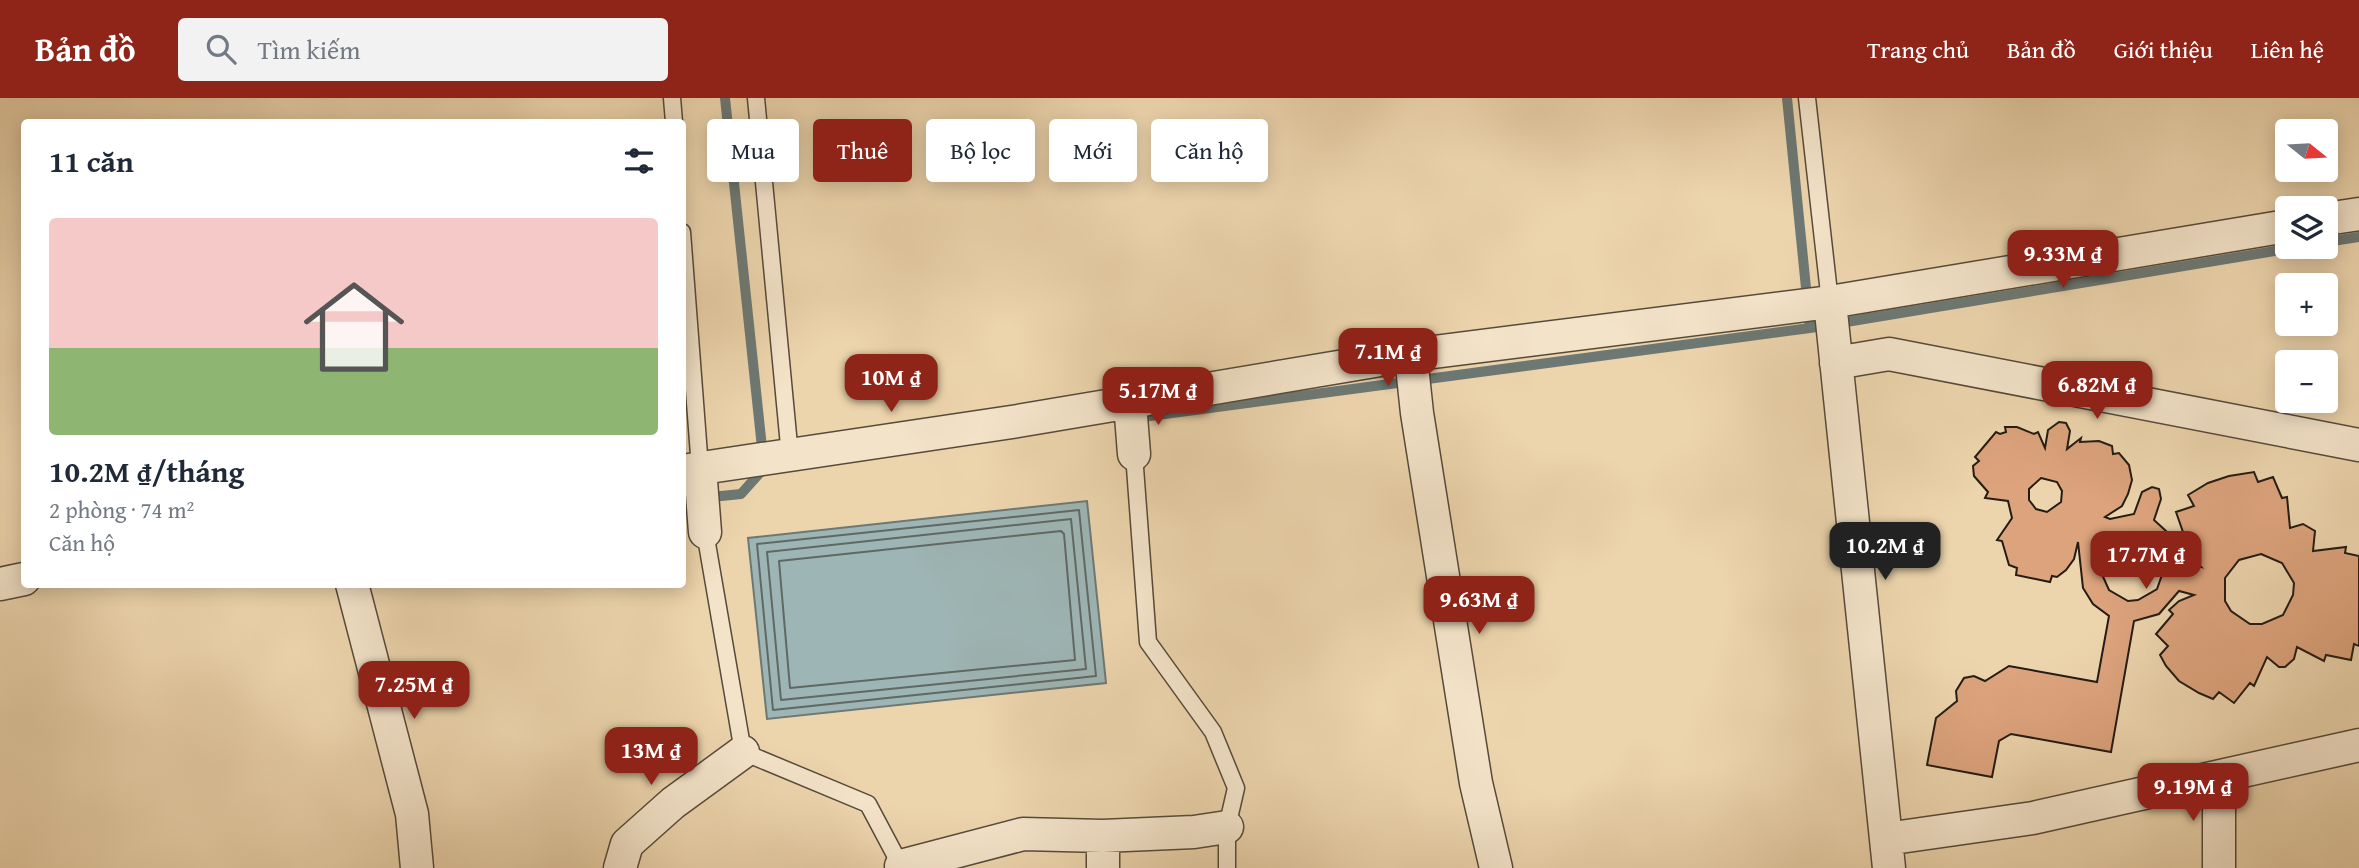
<!DOCTYPE html>
<html lang="vi">
<meta charset="utf-8">
<style>
body{margin:0;font-family:"Gentium Book Plus",serif;background:#f2f2f3;color:#1f2937;height:100vh;display:flex;flex-direction:column;font-size:26px;white-space:nowrap}
*{box-sizing:border-box;margin:0}
p{font-size:23px;color:#747a83}
.icon{flex:none;width:38px;height:38px;fill:none;stroke:currentColor;stroke-width:2;stroke-linecap:round;stroke-linejoin:round}
.map{position:relative;flex:1;overflow:hidden}
.drawer{position:absolute;left:21px;top:21px;width:665px;height:469px;display:flex;flex-direction:column;background:#fff;border-radius:7px;box-shadow:0 4px 18px #0003}
.drawer>*{flex:none}
.hud{position:absolute;left:707px;top:21px;width:665px;height:63px;display:flex;gap:14px}
.needle{width:46px;rotate:108deg}
.tools{position:absolute;left:2275px;top:21px;display:grid;gap:14px}
.tools a{display:grid;place-items:center;width:63px;height:63px;border-radius:7px;background:#fff;box-shadow:0 4px 18px #0003;font-size:35px}
.price{position:absolute;translate:-50% -60px;padding:0 16px;border-radius:14px;background:#8f2418;color:#fff;font-size:23px;line-height:46px;filter:drop-shadow(0 2px 4px #0008)}
.price::after{content:'';position:absolute;left:50%;top:42px;width:21px;height:16px;margin-left:-10px;background:inherit;clip-path:polygon(0 0,100% 0,50% 100%)}
.price.selected{background:#222;color:#fff}
ul{padding:0;list-style:none}
li{display:grid;align-content:center;gap:14px;height:371px;padding:0 28px}
li+li{border-top:2px solid #e0e1e3}
li span{display:grid;place-items:center;height:217px;border-radius:7px;color:#555}
li>.icon{margin-inline-start:auto}
span .icon{width:126px;height:126px;fill:#fffc;stroke-width:1}
li b{font-size:30px}
h2{display:flex;justify-content:space-between;align-items:center;height:84px;padding:0 28px;font-size:30px}
.chip{padding:0 24px;border-radius:7px;background:#fff;box-shadow:0 4px 18px #0003;font-size:24px;line-height:63px}
.chip.selected{background:#8f2418;color:#fff}
header{display:flex;align-items:center;gap:42px;box-sizing:border-box;height:98px;padding:0 35px;background:#8f2418;color:#fff}
header strong{font-size:33px}
nav{display:flex;gap:38px;margin-inline-start:auto;font-size:24px}
.search{width:490px;height:63px;background:#f2f2f3;display:flex;align-items:center;gap:18px;box-sizing:border-box;padding:0 24px;border-radius:7px;color:#747a83;font-size:26px}
.map>svg:first-child{display:block}
</style>
<header>
<strong>Bản đồ</strong>
<div class="search"><svg class="icon" aria-label="search" viewBox="0 0 24 24"><circle cx="10" cy="10" r="6"/><path d="M15 15l6 6"/></svg>Tìm kiếm</div>
<nav><a>Trang chủ</a><a>Bản đồ</a><a>Giới thiệu</a><a>Liên hệ</a></nav>
</header>
<div class="map">
<svg width="2359" height="770" viewBox="0 0 2359 770">
<rect width="100%" height="100%" fill="#ecd4ac"/>
<filter id="stains"><feTurbulence type="fractalNoise" baseFrequency=".00286" numOctaves="4"/><feColorMatrix values="0 0 0 0 .2 0 0 0 0 .09 0 0 0 0 .02 0 0 0 .5 -.17"/></filter>
<radialGradient id="worn" r=".72"><stop offset=".6" stop-color="#630" stop-opacity="0"/><stop offset="1" stop-color="#630" stop-opacity=".3"/></radialGradient>
<path fill="#9db5b4" stroke="#6d7874" stroke-width="2" d="M1087,403L1106,585L767,621L748,440Z"/>
<g fill="none" stroke-linecap="round" stroke-linejoin="round">
<path stroke="#606864" stroke-width="2" d="M1079,412L1096,578L773,612L757,446Z
M1071,421L1086,571L781,602L767,454Z
M1061,433L1064,436L1075,562L790,590L779,463Z"/>
<path stroke="#6d7874" stroke-width="10" d="M725,0L763,359
M1787,0L1810,230
M2326,144L2359,139
M1135,320L1810,230L2299,149
M682,402L741,396L765,369"/>
</g>
<path fill="#dca37c" stroke="#241c14" stroke-width="2" fill-rule="evenodd" d="M2059,324L2066,325L2070,333L2067,351L2081,340L2080,344L2099,343L2112,348L2113,356L2119,355L2129,367L2132,382L2128,396L2122,408L2105,419L2110,421L2134,416L2142,394L2152,389L2159,391L2161,401L2154,422L2177,443L2184,465L2201,469L2188,456L2179,439L2184,437L2176,414L2194,408L2188,397L2208,385L2229,378L2254,374L2258,384L2273,379L2282,400L2287,399L2290,430L2303,426L2315,433L2313,453L2346,449L2345,455L2359,458V548L2354,546L2351,562L2326,557L2324,563L2297,549L2294,561L2285,569H2279L2267,559L2254,588L2250,585L2234,605L2219,594L2213,601L2199,595L2179,583L2166,568L2160,557L2168,548L2156,536L2173,516L2169,512L2179,503L2194,497L2179,493L2159,516L2134,523L2111,654L2011,636L1999,643L1992,679L1927,667L1936,620L1957,603L1956,593L1964,580L1974,578L1985,583L2009,568L2097,584L2109,518L2093,506L2083,490L2078,444L2074,461L2066,472L2057,479L2052,478L2050,484L2016,477L2017,470L2009,467L2002,443L1997,442L2012,420L2008,403L1985,400L1988,394L1974,378L1973,368L1979,363L1975,359L1996,334L2000,336L2006,334L2005,329H2017L2034,336L2038,334L2045,350L2048,332ZM2041,380L2057,384L2062,393L2061,404L2047,414L2036,411L2029,402V391ZM2132,439L2152,445L2159,452L2164,471L2157,491L2138,502L2128,503L2109,492L2100,472L2107,452L2123,440ZM2261,456L2282,465L2294,485L2293,497L2283,517L2262,526H2250L2231,513L2225,503V480L2239,462Z"/>
<g fill="none" stroke-linecap="round" stroke-linejoin="round">
<defs>
<path id="service" d="M672,0L674,24
M756,0L790,358
M1807,0L1830,204
M682,134L700,370
M1134,356L1148,544L1213,634L1236,690L1227,729V770
M705,434L743,654L868,706L902,770"/>
<path id="minor" d="M2326,121L2359,116
M1830,204L1889,770
M1411,259L1417,315L1476,685L1496,770
M1836,265L1889,256L2359,347
M1130,305L1134,356
M700,370L705,434
M682,373L1018,323L1410,257L1830,204L2287,128
M0,486L24,481
M352,486L412,716L417,770
M2219,679V770
M1103,738V770
M1886,741L2033,720L2359,647
M901,768L1023,736L1103,738L1194,734L1227,729
M620,770L627,746L673,705L743,654"/>
</defs>
<use href="#service" stroke="#564a3a" stroke-width="19"/>
<use href="#minor" stroke="#564a3a" stroke-width="35"/>
<use href="#service" stroke="#f3e3c9" stroke-width="16"/>
<use href="#minor" stroke="#f3e3c9" stroke-width="32"/>
</g>
<rect width="100%" height="100%" filter="url(#stains)"/>
<rect width="100%" height="100%" fill="url(#worn)"/>
</svg>
<div class="tools">
<a><svg class="needle" viewBox="-14 -14 28 28"><path d="M0-13l5 13h-10z" fill="#e53935"/><path d="M0 13l5-13h-10z" fill="#747a83"/></svg></a>
<a><svg class="icon" aria-label="layers" viewBox="0 0 24 24"><path d="M12 4l9 5-9 5-9-5zM3 14l9 5 9-5"/></svg></a>
<a>+</a>
<a>−</a>
</div>
<b class="price" style="left:2063px;top:192px">9.33M ₫</b>
<b class="price" style="left:1388px;top:290px">7.1M ₫</b>
<b class="price" style="left:891px;top:316px">10M ₫</b>
<b class="price" style="left:2097px;top:323px">6.82M ₫</b>
<b class="price" style="left:1158px;top:329px">5.17M ₫</b>
<b class="price selected" style="left:1885px;top:484px">10.2M ₫</b>
<b class="price" style="left:2146px;top:493px">17.7M ₫</b>
<b class="price" style="left:1479px;top:538px">9.63M ₫</b>
<b class="price" style="left:414px;top:623px">7.25M ₫</b>
<b class="price" style="left:651px;top:689px">13M ₫</b>
<b class="price" style="left:2193px;top:725px">9.19M ₫</b>
<div class="hud">
<a class="chip">Mua</a>
<a class="chip selected">Thuê</a>
<a class="chip">Bộ lọc</a>
<a class="chip">Mới</a>
<a class="chip">Căn hộ</a>
</div>
<section class="drawer">
<h2>11 căn<svg class="icon" aria-label="filters" viewBox="0 0 24 24"><path d="M4 7h16M4 17h16"/><circle cx="9" cy="7" r="2"/><circle cx="15" cy="17" r="2"/></svg></h2>
<ul>
<li><span style="background:linear-gradient(#f6c9c9 60%,#8fb573 0)"><svg class="icon" aria-label="home" viewBox="0 0 24 24"><path d="M3 11l9-7 9 7M6 9v11h12V9"/></svg></span><div><b>10.2M ₫/tháng</b><p>2 phòng · 74 m²</p><p>Căn hộ</p></div></li>
</ul>
</section>
</div>
